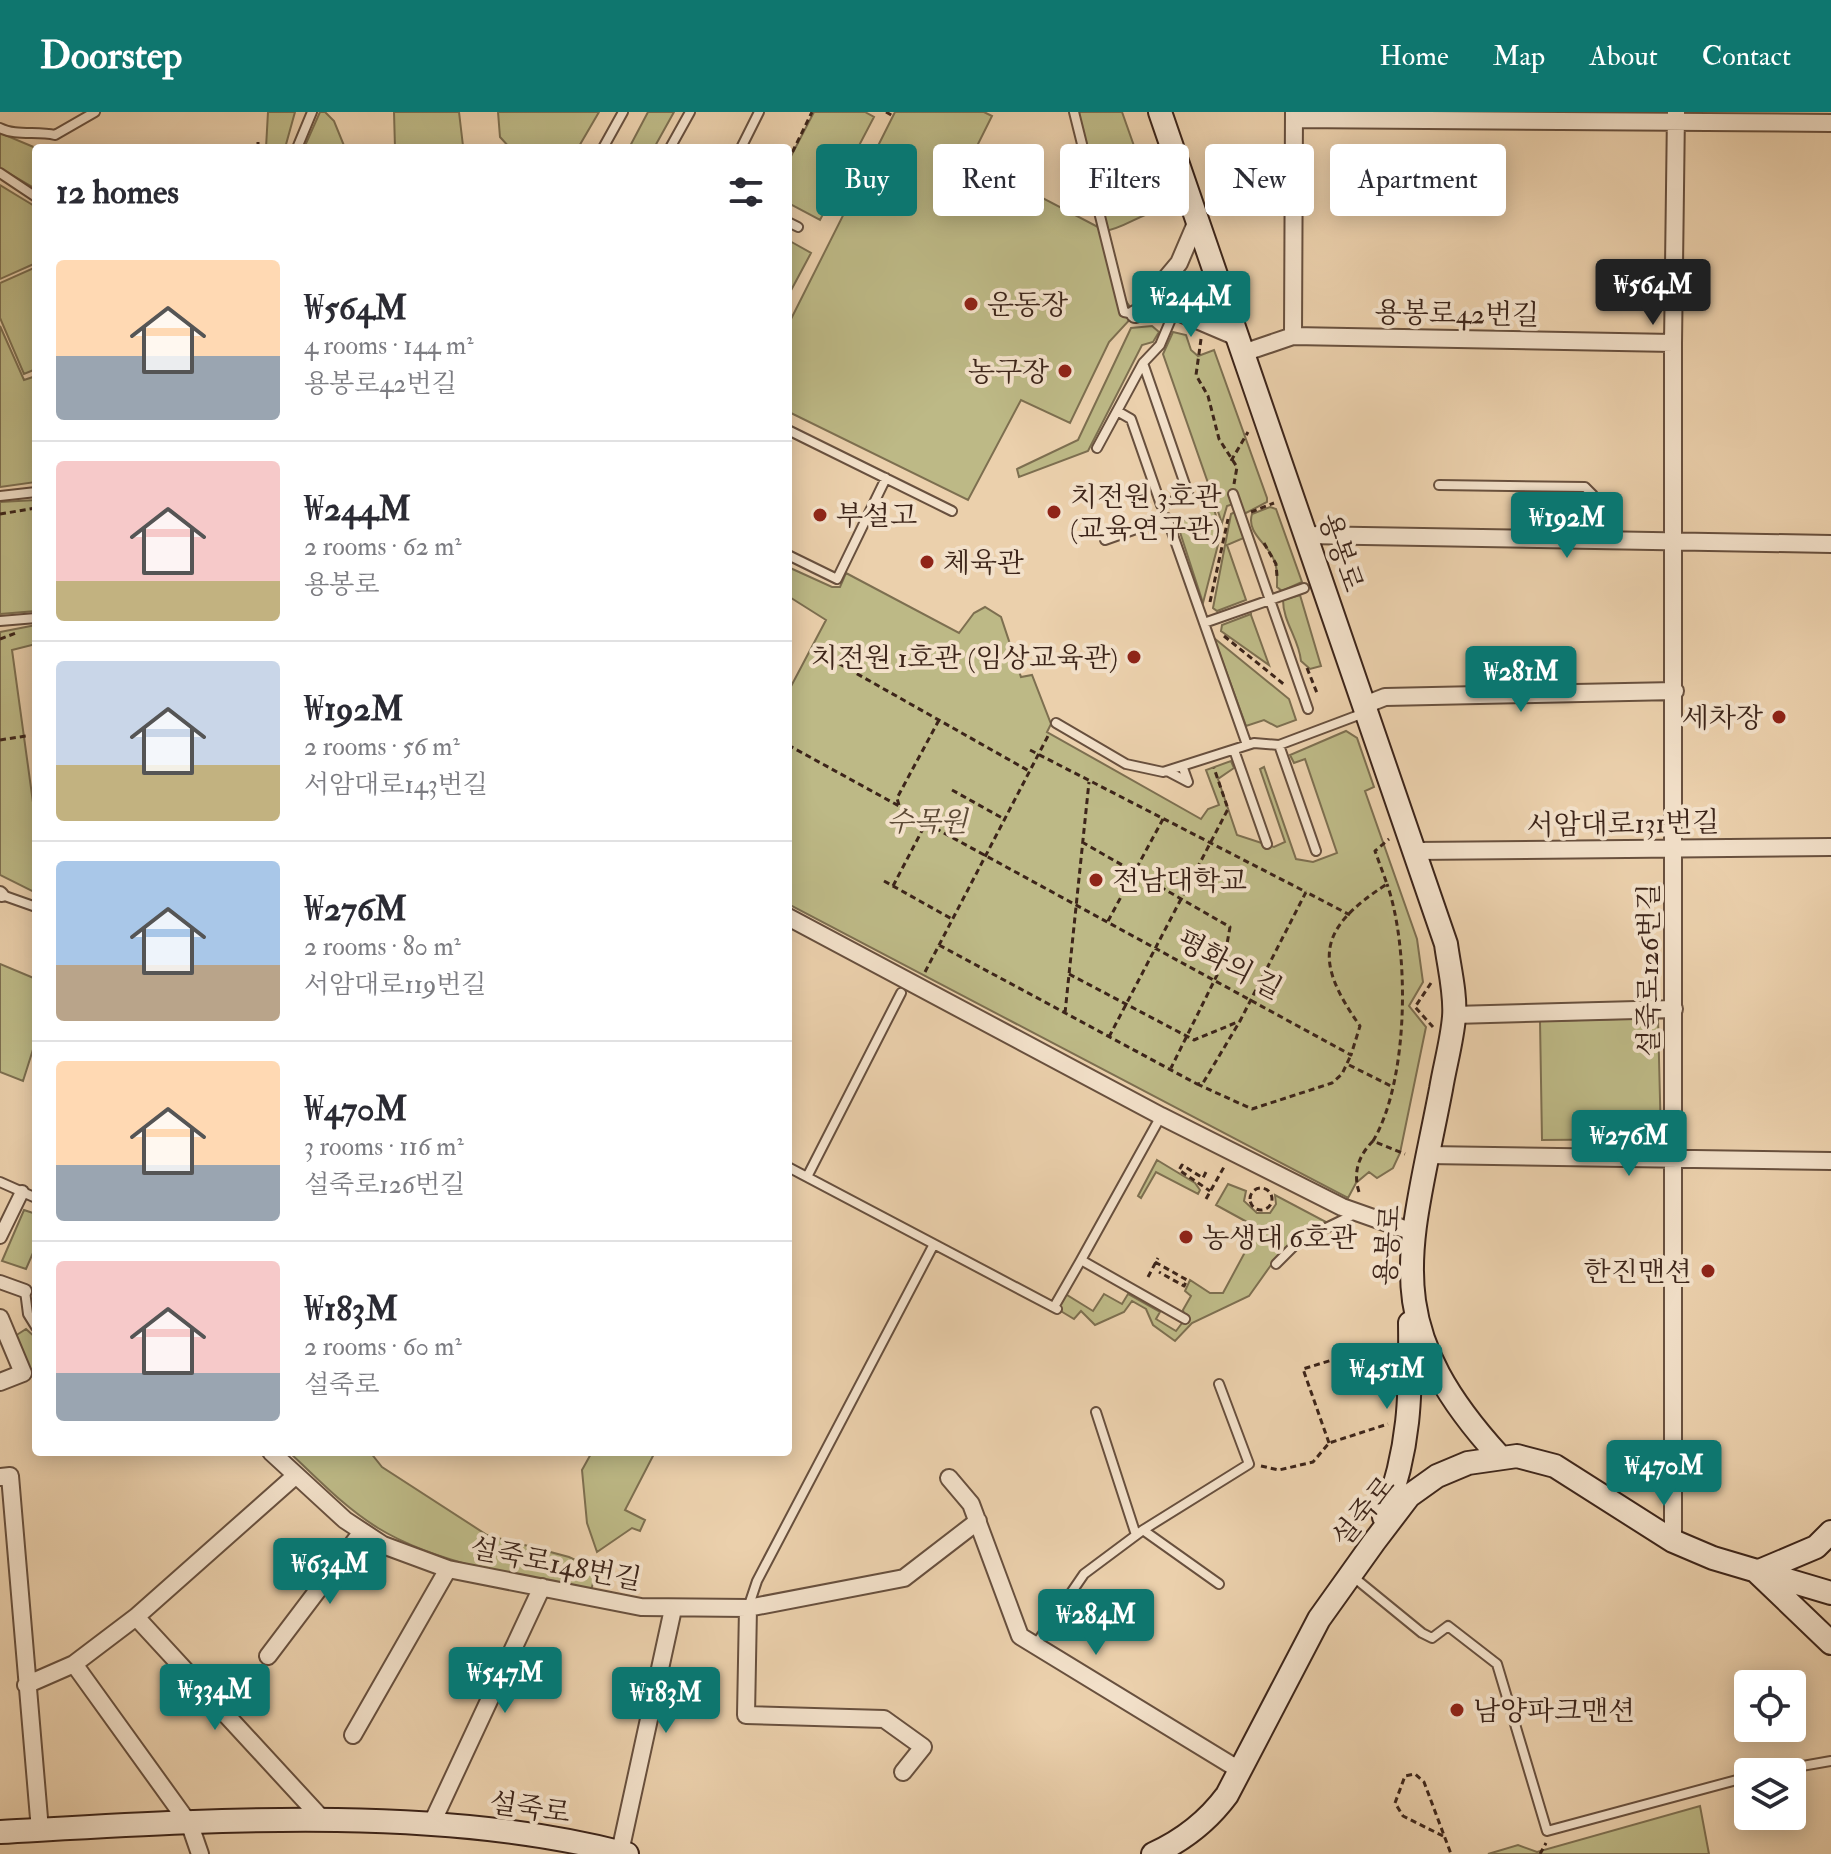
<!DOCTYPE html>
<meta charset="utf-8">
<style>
body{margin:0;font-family:"IM FELL Double Pica","Noto Serif KR",serif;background:#f7f7f7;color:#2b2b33;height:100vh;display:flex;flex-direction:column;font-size:30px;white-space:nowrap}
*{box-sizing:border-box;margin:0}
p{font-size:26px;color:#7c7c81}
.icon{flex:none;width:44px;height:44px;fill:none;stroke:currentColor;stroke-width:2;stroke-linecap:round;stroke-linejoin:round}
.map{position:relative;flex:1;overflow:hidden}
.side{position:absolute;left:32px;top:32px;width:760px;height:1312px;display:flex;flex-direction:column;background:#fff;border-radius:8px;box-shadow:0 4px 20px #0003}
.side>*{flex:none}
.banner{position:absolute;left:816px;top:32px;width:760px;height:72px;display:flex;gap:16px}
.fabs{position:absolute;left:1734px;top:1558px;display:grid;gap:16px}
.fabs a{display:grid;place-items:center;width:72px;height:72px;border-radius:8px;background:#fff;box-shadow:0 4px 20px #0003;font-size:40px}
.price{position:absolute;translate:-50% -68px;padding:0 18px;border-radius:8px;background:#0f766e;color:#fff;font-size:26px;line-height:52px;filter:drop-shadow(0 2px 4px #0008)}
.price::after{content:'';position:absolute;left:50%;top:48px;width:24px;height:18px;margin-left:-12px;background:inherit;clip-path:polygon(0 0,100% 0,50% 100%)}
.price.current{background:#222;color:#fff}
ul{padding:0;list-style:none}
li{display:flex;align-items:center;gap:24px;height:200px;padding:0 24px}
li+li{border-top:2px solid #e1e1e2}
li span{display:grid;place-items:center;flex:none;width:224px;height:160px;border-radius:8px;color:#555}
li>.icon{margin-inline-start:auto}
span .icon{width:96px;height:96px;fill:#fffc;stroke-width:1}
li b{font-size:34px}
h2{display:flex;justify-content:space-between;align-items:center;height:96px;padding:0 24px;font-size:34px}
.pill{padding:0 28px;border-radius:8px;background:#fff;box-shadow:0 4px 20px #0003;font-size:28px;line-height:72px}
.pill.current{background:#0f766e;color:#fff}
header{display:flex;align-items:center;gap:48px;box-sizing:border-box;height:112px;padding:0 40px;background:#0f766e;color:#fff}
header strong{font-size:38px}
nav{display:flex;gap:44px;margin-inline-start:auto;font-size:28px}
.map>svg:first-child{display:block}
</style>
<header>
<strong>Doorstep</strong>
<nav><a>Home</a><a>Map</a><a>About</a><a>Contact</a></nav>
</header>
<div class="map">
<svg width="1831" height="1742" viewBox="0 0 1831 1742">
<rect width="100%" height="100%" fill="#ebd0ac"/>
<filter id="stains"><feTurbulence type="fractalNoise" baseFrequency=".0025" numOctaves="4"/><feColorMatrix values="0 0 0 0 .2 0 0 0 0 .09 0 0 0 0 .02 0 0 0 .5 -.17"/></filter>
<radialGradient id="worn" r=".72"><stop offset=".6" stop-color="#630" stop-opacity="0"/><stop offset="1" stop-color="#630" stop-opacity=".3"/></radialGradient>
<path fill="#bdb986" stroke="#7d6f50" stroke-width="2" d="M268,0H295L285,36H266Z
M320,0H325L334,9L345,36H304Z
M394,0H459L463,34L395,36Z
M498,0H599L578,36H510L500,25Z
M648,0H674L654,36H629Z
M814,0H865L874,5L820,108L788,91V50Z
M895,0H984L992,4L970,48L1098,115L1121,182L1135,202L1109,230L1070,311L1021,288L968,388L791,301L788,304V213Z
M1074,0H1122L1157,99C1137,104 1124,116 1105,119Z
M0,21L36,36V77L0,56Z
M0,73L36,95V151L0,167Z
M788,128L811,141L788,184Z
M36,155V257L24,262L0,206V171Z
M0,214L24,268L36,264V370L0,375Z
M1152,214L1159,220L1153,230L1142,233L1088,339L1019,365L1017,357L1078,328L1131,216Z
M1173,220L1186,223L1191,238L1198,244L1214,238L1267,386V390L1246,401H1243L1239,390L1227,394L1222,411L1163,242Z
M36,388V499L0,502V390Z
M1270,395L1276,397L1302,470L1282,479L1277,475C1277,466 1278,456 1274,448C1268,432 1246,421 1252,402Z
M1214,397L1221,421L1203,491L1177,411Z
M1237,399L1246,425L1227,433L1246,488L1217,499L1213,496L1231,402Z
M788,455L832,475H840L846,461L959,521L974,501L985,495L1001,505L1021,565L1032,563L1051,612L1047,620L1201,707L1208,697L1219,693L1206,658L1231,649L1234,656L1218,667L1237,723L1274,735L1285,730L1260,657L1264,655L1296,747L1313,750L1337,741L1305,647L1294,651L1290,643L1346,619L1357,626L1374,675L1365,679L1417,827L1423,870L1409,894L1426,915L1400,1041L1393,1056L1377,1066L1369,1060L1356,1071L1348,1086L788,792V580L826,508L788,484Z
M1300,483L1321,554L1310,557L1301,549C1299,527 1283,510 1283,488Z
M1251,502V503L1269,553L1221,519L1222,513Z
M36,513V532L12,538L36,712V781L0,763V520Z
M1214,526L1289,587L1296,608L1277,615L1264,608L1246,614Z
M0,852L36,867V928L23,969L0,960Z
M1658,906L1661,1027L1542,1028L1540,909Z
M1157,1048L1195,1071L1200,1078L1198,1082L1156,1060L1141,1086L1138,1084Z
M1228,1072L1246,1079L1244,1089L1257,1101H1270L1276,1092L1275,1083L1326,1110L1295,1126L1276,1146L1249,1184L1192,1211L1175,1229L1153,1213L1146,1197L1132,1189L1124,1200L1095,1213L1081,1199L1074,1207L1054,1195L1062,1180L1093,1199L1104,1182L1122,1192L1128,1182L1160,1200L1156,1207L1176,1219L1185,1207L1183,1198L1191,1184L1185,1179L1190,1168L1210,1181H1223L1258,1116L1216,1093Z
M24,1098L36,1102V1134L26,1157L2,1149Z
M26,1217L36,1226V1258L26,1257L12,1226Z
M289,1340H370L382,1355L487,1423L569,1445L597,1458L591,1478C525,1467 435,1451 378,1416C345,1396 317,1366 289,1340Z
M592,1340H655L625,1398L645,1408L640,1419L632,1416L597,1440L587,1411L582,1358Z
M1700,1694L1709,1742H1488L1518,1733L1537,1740Z"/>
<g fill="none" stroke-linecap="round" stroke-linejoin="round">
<defs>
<path id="service" d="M1074,0L1124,200L1134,202
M0,16C15,24 37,19 55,23L95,0
M297,36L312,0
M603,36L623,0
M670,36L690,0
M741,36L759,0
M0,61L36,85
M788,110L798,115
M1117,299L1131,307L1161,393L1189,384L1143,251L1160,233L1174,200
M788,318L952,399
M1097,336L1143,251
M1439,373L1585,375L1593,383L1595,428
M1233,382L1308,597
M0,384L36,380
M1105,428L1167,406L1247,633
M788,443L837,467L886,366
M0,509L36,506
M1204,511L1304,476
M1056,611L1126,652L1163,660L1254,631L1279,633L1364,601
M1279,633L1316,739
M1234,638L1267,732
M1169,660L1188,670L1183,656
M2,783L36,795
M1161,1004L1081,1148L1185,1207
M788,1055L1057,1197
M807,1065L901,881
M0,1070L36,1086
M1276,1152L1299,1129L1355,1102
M25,1179L28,1202L36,1215
M1054,1195L1081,1148
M1096,1300L1136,1423
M1143,1418L1219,1472
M1351,1463L1422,1521L1432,1526L1448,1514L1497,1552L1547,1719L1748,1665
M748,1496L757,1469L934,1132
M1036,1532L1084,1462L1143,1418L1249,1352L1219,1272
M1768,1660L1831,1649"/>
<path id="pedestrian" d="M0,781L2,783
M0,1125L22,1080
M0,1170L25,1179"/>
<path id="minor" d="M1294,7L1831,11
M1155,195L1178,200L1239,226
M1149,197L1153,182L1179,151L1197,109
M1135,202L1219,172
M1293,224L1294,0
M1243,241L1293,224L1673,231
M1305,423L1831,432
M1362,594L1385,585L1675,579
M1415,739L1831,735
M788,805L1161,1004L1342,1095L1413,1120
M1454,903L1674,897
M1428,1043L1831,1049
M0,1206L23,1261
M0,1270L23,1261
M271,1340L345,1408L383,1433L448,1457L641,1495L748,1496L904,1466L978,1409
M0,1365L10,1364L40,1718
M949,1366L971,1392L1020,1524L1241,1659
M1673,1429V231L1676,0
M748,1496L746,1603L884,1607L923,1635L903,1660
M136,1505L324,1709
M268,1544L361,1421
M74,1552L190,1713L200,1742
M26,1573L74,1552L136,1505L295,1364
M353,1623L448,1457
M431,1713L542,1475
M620,1740L673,1497"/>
<path id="secondary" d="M1160,0L1446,832C1449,855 1456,882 1454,905C1452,929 1445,953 1441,977C1410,1139 1376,1209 1499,1344
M1384,1405C1410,1337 1411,1283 1410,1211
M1831,1420L1816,1435L1757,1460L1831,1531
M0,1720C198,1709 434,1691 627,1742
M1153,1742C1184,1728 1207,1710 1227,1683L1319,1507L1374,1430L1409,1384L1437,1364L1468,1351L1517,1344L1555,1354L1673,1429L1713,1446L1831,1481"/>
</defs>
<use href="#service" stroke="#68503e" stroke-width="12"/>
<use href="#pedestrian" stroke="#68503e" stroke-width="16"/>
<use href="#minor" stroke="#68503e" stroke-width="20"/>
<use href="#secondary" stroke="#3d251a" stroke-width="26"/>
<path stroke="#3d251a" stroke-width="3" stroke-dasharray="6 4" stroke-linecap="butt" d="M886,0L893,4
M258,36V26
M788,49L812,0
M1201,227L1196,263L1208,284L1219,327L1237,355L1234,372
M1231,349L1248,320
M1251,400L1274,391
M0,402L36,396
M1264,431L1276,452L1277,464
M1210,490L1228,407
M1224,524L1286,574
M0,527L16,521
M822,542L1029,659
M1307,556L1317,581
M939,608L897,686L900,697L1351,943L1360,914C1314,849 1317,817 1387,772L1375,739L1389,727
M0,628L26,624
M788,633L899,694
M1030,638L1306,780
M952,678L1004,707
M1082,730L1230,815L1224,849L1171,956
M884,769L952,807
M893,774L926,711
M1108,809L1163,707
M939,833L1197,972L1203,971L1240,909
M925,860L1049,622
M1069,862L1194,928L1240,909L1306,780L1350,803
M1431,871L1415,895L1433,915
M1065,901L1089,670
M1109,925L1228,697L1214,656
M1349,953L1391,974
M1197,972L1252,997L1332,971L1342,962L1351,943
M1373,1029C1409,969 1410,837 1387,772
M1206,1060L1203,1066L1182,1053L1179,1058L1210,1079
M1250 1087a11 11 0 1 1 22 0a11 11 0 1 1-22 0Z
M1359,1080C1353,1061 1358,1044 1373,1029L1405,1042
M1206,1087L1224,1055
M1155,1150L1187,1168L1184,1174L1159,1160
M1148,1165L1158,1146
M1329,1331L1303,1257L1377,1234
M1261,1354L1279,1358L1313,1350L1329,1331L1388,1312
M1443,1724L1403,1704L1395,1691L1405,1664L1415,1662L1424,1670L1451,1742
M1540,1742L1546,1731"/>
<use href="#service" stroke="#f2e0c9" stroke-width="8"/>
<use href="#pedestrian" stroke="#f2e0c9" stroke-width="12"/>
<use href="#minor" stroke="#f2e0c9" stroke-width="16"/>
<use href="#secondary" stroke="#f2e0c9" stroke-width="22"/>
</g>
<g fill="#8f2418" stroke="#f2e0c9" stroke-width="3">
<circle cx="971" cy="192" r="8"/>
<circle cx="1065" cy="259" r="8"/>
<circle cx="1054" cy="400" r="8"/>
<circle cx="820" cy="403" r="8"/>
<circle cx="927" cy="450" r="8"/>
<circle cx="1134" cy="545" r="8"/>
<circle cx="1779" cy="605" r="8"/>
<circle cx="1096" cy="768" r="8"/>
<circle cx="1186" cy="1125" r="8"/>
<circle cx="1708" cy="1159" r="8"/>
<circle cx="1457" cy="1598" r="8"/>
</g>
<g text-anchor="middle" stroke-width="8" stroke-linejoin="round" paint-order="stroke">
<g font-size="28" fill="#3d251a" stroke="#f2e0c9" text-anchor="start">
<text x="987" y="202">운동장</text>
<text x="1049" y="269" text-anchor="end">농구장</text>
<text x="1070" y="394">치전원 3호관<tspan x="1070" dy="32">(교육연구관)</tspan></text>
<text x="836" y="413">부설고</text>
<text x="943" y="460">체육관</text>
<text x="1118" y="555" text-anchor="end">치전원 1호관 (임상교육관)</text>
<text x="1763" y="615" text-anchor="end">세차장</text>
<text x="1112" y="778">전남대학교</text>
<text x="1202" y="1135">농생대 6호관</text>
<text x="1692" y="1169" text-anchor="end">한진맨션</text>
<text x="1473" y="1608">남양파크맨션</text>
</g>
<g font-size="28" fill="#3d251a" stroke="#f2e0c9">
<text transform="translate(1457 201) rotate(1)" y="10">용봉로42번길</text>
<text transform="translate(1342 440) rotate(71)" y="10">용봉로</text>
<text transform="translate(1623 711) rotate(-1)" y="10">서암대로131번길</text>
<text transform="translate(1230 852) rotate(28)" y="10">평화의 길</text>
<text transform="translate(1648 858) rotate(-90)" y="10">설죽로126번길</text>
<text transform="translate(1387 1133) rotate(-86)" y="10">용봉로</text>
<text transform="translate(1363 1399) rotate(-51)" y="10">설죽로</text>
<text transform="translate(556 1451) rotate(11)" y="10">설죽로148번길</text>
<text transform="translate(530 1695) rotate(8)" y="10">설죽로</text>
</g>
<g font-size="28" font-style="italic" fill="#5d4a35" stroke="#f2e0c9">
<text x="927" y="719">수목원</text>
</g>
</g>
<rect width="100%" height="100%" filter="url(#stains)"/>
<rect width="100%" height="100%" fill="url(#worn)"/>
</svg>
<div class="fabs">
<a><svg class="icon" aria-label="locate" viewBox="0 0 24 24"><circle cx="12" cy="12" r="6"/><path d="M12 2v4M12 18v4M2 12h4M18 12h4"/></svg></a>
<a><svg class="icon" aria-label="layers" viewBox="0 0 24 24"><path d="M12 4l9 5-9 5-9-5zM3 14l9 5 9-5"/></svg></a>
</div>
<b class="price current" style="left:1653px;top:215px">₩564M</b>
<b class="price" style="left:1191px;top:227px">₩244M</b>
<b class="price" style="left:1567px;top:448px">₩192M</b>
<b class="price" style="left:1521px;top:602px">₩281M</b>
<b class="price" style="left:1629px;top:1066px">₩276M</b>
<b class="price" style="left:1387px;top:1299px">₩451M</b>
<b class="price" style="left:1664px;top:1396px">₩470M</b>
<b class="price" style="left:330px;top:1494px">₩634M</b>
<b class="price" style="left:1096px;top:1545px">₩284M</b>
<b class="price" style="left:505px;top:1603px">₩547M</b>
<b class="price" style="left:215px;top:1620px">₩334M</b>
<b class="price" style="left:666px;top:1623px">₩183M</b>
<div class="banner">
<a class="pill current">Buy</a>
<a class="pill">Rent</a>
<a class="pill">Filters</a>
<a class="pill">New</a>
<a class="pill">Apartment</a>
</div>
<section class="side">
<h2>12 homes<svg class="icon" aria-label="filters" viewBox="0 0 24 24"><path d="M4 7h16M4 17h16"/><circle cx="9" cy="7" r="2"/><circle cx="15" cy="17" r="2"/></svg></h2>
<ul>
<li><span style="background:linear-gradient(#ffd9b3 60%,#9aa5b1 0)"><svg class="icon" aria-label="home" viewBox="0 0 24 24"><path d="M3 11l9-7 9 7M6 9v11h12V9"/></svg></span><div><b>₩564M</b><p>4 rooms · 144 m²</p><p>용봉로42번길</p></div></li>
<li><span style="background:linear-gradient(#f6c9c9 75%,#c2b280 0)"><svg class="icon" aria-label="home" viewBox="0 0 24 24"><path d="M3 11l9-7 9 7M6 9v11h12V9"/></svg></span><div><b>₩244M</b><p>2 rooms · 62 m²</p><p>용봉로</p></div></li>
<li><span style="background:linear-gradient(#c9d6e8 65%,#c2b280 0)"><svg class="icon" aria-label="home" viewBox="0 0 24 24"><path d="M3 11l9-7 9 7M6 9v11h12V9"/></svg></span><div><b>₩192M</b><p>2 rooms · 56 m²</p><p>서암대로143번길</p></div></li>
<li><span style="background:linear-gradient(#a9c7e8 65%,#b9a48a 0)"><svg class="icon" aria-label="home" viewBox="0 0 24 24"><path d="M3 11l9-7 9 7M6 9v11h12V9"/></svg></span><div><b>₩276M</b><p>2 rooms · 80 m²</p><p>서암대로119번길</p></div></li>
<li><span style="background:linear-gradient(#ffd9b3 65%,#9aa5b1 0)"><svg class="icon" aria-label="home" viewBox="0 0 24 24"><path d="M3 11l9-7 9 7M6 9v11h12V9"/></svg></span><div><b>₩470M</b><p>3 rooms · 116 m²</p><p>설죽로126번길</p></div></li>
<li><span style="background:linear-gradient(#f6c9c9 70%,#9aa5b1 0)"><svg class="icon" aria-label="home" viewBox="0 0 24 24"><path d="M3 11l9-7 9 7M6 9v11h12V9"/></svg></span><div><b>₩183M</b><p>2 rooms · 60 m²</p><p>설죽로</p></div></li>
</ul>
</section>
</div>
